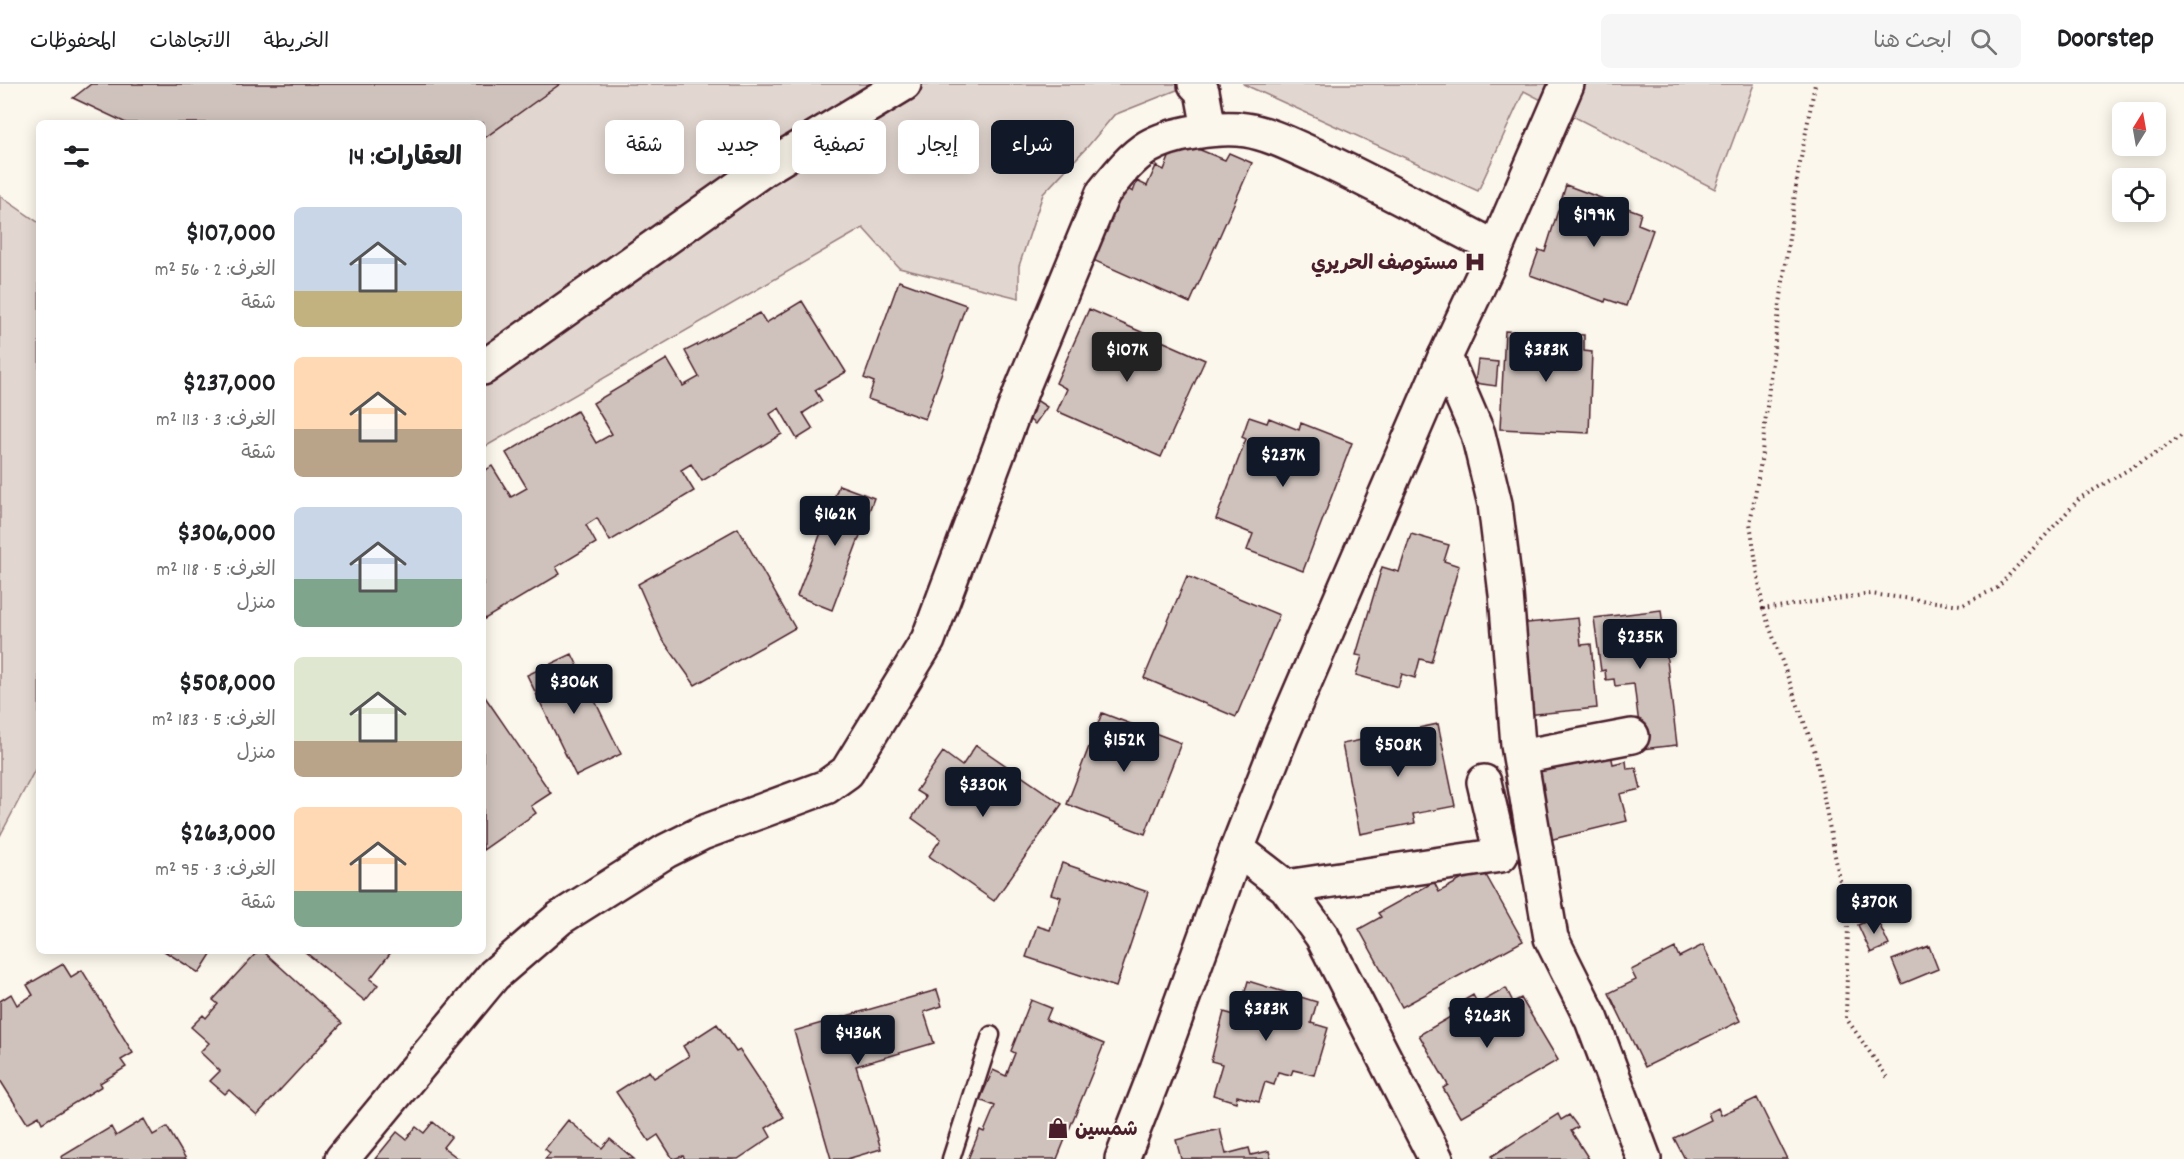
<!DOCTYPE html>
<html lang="ar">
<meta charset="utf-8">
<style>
body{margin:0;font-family:Dekko,"Playpen Sans Arabic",sans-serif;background:#f6f6f6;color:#202124;direction:rtl;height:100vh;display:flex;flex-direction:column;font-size:22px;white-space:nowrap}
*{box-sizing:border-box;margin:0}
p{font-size:20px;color:#757577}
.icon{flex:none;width:33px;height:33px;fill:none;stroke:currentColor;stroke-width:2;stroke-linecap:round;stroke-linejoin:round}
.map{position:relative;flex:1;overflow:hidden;direction:ltr}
.side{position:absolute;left:36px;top:36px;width:450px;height:834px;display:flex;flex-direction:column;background:#fff;border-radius:9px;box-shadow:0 3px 15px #0003;direction:rtl}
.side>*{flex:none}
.guide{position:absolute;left:504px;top:36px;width:570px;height:54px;direction:rtl;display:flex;gap:12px}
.needle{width:39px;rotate:11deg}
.buttons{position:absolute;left:2112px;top:18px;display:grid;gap:12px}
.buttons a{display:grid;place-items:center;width:54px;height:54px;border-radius:9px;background:#fff;box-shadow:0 3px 15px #0003;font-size:30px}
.price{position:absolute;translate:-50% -51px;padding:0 14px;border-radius:6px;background:#111827;color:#fff;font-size:20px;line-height:39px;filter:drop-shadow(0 2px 3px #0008)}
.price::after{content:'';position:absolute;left:50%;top:36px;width:18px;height:14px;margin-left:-9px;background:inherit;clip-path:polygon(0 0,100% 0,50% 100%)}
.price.selected{background:#222;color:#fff}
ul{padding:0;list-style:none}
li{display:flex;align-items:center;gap:18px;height:150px;padding:0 24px}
li span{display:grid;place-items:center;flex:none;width:168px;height:120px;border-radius:9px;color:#555}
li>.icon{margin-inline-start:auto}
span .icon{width:72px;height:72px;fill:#fffc;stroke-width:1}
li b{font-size:26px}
h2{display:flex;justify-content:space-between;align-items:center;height:72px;padding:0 24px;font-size:26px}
.chip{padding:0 21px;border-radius:9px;background:#fff;box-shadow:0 3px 15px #0003;font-size:21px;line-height:54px}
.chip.selected{background:#111827;color:#fff}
header{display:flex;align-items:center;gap:36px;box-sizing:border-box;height:84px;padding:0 30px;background:#fff;border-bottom:2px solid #e0e0e0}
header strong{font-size:28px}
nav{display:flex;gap:33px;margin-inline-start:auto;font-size:21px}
.search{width:420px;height:54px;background:#f6f6f6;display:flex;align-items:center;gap:15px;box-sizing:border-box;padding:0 21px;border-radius:9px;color:#757577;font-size:22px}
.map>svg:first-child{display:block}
</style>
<header>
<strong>Doorstep</strong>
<div class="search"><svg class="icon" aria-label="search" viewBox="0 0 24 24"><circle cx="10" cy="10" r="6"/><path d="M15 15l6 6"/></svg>ابحث هنا</div>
<nav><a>الخريطة</a><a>الاتجاهات</a><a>المحفوظات</a></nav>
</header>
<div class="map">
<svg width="2184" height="1075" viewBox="0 0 2184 1075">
<rect width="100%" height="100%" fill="#fbf7ec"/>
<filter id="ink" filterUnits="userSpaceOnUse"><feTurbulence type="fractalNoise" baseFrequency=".0167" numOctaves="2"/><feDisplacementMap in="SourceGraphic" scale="12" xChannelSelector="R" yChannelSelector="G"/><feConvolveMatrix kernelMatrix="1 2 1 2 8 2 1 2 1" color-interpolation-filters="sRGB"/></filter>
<g filter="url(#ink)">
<path fill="#e2d7d0" stroke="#967b7e" stroke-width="1.5" d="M552,0H1192L1114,31L1089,61L1043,110L1019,182V214L899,184L863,144L483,364V49Z
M1243,0H1754L1715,105L1524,7L1478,107Z
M0,112L39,139V678L0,752Z"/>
<path fill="#cfc2bc" stroke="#4a1f2b" stroke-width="1.5" d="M91,0H560L483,55V39H126L73,14Z
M1193,63L1225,76L1229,69L1252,79L1190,219L1093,176L1101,160L1089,155L1103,123L1113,127L1124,103L1133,108L1137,97L1147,102L1156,82L1164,86L1172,66Z
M1566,101L1641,129L1638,140L1653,146L1626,222L1606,215L1605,218L1530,191L1539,166L1545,168Z
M899,197L966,221L925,335L868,315L874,298L864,294Z
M802,217L846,288L815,306L822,317L803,329L813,345L797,355L779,324L770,330L782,350L702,397L691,380L681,386L694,407L610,457L597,434L586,441L596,459L556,483L560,490L483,536V388L492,382L511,413L527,404L506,369L577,327L596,359L612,350L593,319L667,275L683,302L699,293L685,267L760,229L766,239Z
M1089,225L1205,276L1161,373L1057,327L1067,305L1056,299Z
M1505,247L1584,251V267L1592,268L1589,349L1500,345Z
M1478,276L1498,278L1496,302L1475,299Z
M1033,314L1047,323L1035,340L1022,330Z
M1249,333L1267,339L1269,334L1299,346L1301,339L1352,359L1303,487L1247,466L1253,450L1216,435L1246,355L1242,353Z
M839,401L874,414L832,526L797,512Z
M738,444L795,544L695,601L662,555L638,500Z
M1411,450L1449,461L1444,477L1459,482L1431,578L1420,575L1415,594L1402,590L1398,603L1356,591L1362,572L1356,571L1382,483L1399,488Z
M1187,492L1279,531L1236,633L1144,594Z
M1661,526L1677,661L1642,665L1634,600L1615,602L1614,595L1606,596L1605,586L1601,587L1594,534Z
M1578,534L1581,561L1591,560L1597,624L1526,631L1516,540Z
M572,570L621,670L576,692L527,591Z
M483,610L551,709L531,722L536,729L483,766Z
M1102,629L1181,659L1145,750L1067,720Z
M1438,640L1455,722L1413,730L1415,739L1360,750L1342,660Z
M976,661L1062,720L994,817L929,772L941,755L912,734L926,713L916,707L943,668L962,682Z
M1610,665L1613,680L1626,677L1627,685L1636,684L1641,705L1620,710L1627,737L1549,756L1532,675Z
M1062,779L1148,808L1116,903L1026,873L1037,842L1050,846L1061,813L1051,810Z
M1482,784L1523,857L1402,923L1359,845L1381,833L1378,829L1434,798L1439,808Z
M1876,833L1889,861L1871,869L1858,841Z
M1703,861L1740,937L1645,983L1609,909L1636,896L1631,886L1675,864L1679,873Z
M1929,862L1938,885L1902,900L1892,876Z
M164,867H213L199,889Z
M258,867H263L342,939L257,1031L229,1006L225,1010L210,997L220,987L200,968L209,959L191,943L203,931L206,934L218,920L213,916Z
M304,867H392L370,895L378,901L365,917Z
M63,880L71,893L82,886L133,969L121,976L126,983L100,999L102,1002L42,1039L39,1032L27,1039L0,996V917L11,910L17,921L33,911L27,901Z
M1248,897L1317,918L1311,939L1328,944L1314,991L1293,986L1291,991L1278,988L1274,1001L1265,998L1259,1018L1237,1012L1236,1018L1213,1011L1222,980L1211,977L1224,928L1238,932Z
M1506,904L1513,918L1521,914L1558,976L1460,1033L1443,1004L1448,1001L1419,951L1452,932L1449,925L1473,911L1478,920Z
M937,906L942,922L924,928L934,959L856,982L881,1065L847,1075H831L794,947Z
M1031,916L1051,924L1046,936L1104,960L1057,1075H968L980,1046L984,1048L995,1022L980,1016L993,986L1006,992L1015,969L1011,967Z
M717,940L736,968L740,966L784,1033L766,1044L771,1053L738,1075H685L683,1072L673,1075L658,1051L649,1057L616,1008L649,987L654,994L689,972L683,962Z
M1757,1014L1787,1075H1685L1674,1054L1711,1036L1708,1029L1718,1024L1721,1031Z
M1558,1030L1561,1036L1569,1031L1578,1043L1571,1047L1589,1075H1493L1492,1072Z
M144,1035L153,1051L167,1043L186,1075H62L61,1073L111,1043L116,1052Z
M568,1036L602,1064L610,1055L634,1075H545L550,1069L545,1065Z
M433,1038L451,1053L443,1063L459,1075H375L397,1048L406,1055L416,1043L424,1049Z
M1220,1045L1226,1070L1249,1064L1251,1071L1269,1067L1271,1075H1181L1176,1056Z"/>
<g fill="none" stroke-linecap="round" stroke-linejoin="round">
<defs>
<path id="service" d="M951,1075L991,951"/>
<path id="minor" d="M1195,0L1202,7L1209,45
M1445,273L1478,350L1495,420L1506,510L1518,661L1551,854L1592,936L1644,1075
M483,284L764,85L904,0
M1520,673L1632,652
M1237,765L1286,803L1322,852L1436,1075
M1286,803L1501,771L1484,698
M342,1075L494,891L560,834L666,767L702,749L826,703L847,688L928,556L1022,305L1103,109C1116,93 1130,74 1148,63C1172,49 1219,42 1246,46C1271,50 1295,63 1318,73C1379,101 1437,134 1496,164"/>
<path id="primary" d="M1122,1075L1157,985L1237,765L1281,653L1445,273L1496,164L1567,0"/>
</defs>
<use href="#service" stroke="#4a1f2b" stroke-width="21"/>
<use href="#minor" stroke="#4a1f2b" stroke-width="38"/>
<use href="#primary" stroke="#4a1f2b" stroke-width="38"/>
<path stroke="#4a1f2b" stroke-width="4" stroke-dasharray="1.5 4.5" stroke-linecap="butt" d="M1763,525L1750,439L1761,377L1771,286L1797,95L1815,0
M1887,993L1846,934L1848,839L1815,668L1763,525L1871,510L1961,521L1997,504L2080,414L2153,371L2184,350"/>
<use href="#service" stroke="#fbf7ec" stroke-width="16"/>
<use href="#minor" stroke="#fbf7ec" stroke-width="33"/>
<use href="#primary" stroke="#fbf7ec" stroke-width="33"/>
</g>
</g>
<defs>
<symbol id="hospital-bare" viewBox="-9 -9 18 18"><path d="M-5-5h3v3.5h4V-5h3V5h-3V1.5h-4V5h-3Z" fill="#4a1f2b" stroke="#fbf7ec" stroke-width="2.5" paint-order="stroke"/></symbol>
<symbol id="shop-bare" viewBox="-9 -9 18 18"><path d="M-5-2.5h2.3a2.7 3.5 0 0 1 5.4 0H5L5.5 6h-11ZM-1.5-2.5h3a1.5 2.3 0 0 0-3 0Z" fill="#4a1f2b" stroke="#fbf7ec" stroke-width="2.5" paint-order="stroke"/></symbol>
</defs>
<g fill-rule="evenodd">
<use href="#hospital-bare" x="1460" y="163" width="30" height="30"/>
<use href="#shop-bare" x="1043" y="1029" width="30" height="30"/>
</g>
<g text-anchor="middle" stroke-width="4.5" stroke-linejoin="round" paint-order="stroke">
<g font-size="20" font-weight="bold" fill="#4a1f2b" stroke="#fbf7ec" text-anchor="end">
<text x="1458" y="185">مستوصف الحريري</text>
<text x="1075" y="1051" text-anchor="start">شمسين</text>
</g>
</g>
</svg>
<div class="buttons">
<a><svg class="needle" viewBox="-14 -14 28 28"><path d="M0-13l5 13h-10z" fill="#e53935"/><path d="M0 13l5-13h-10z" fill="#757577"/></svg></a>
<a><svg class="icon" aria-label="locate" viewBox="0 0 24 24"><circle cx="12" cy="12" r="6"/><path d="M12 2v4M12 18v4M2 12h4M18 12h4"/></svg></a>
</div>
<b class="price" style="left:1594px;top:164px">$199K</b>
<b class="price selected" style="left:1127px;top:299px">$107K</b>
<b class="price" style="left:1546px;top:299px">$383K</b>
<b class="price" style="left:1283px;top:404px">$237K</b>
<b class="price" style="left:835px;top:463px">$162K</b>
<b class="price" style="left:1640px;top:586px">$235K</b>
<b class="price" style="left:574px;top:631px">$306K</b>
<b class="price" style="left:1124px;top:689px">$152K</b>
<b class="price" style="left:1398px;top:694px">$508K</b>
<b class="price" style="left:983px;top:734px">$330K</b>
<b class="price" style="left:1874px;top:851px">$370K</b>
<b class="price" style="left:1266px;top:958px">$383K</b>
<b class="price" style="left:1487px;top:965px">$263K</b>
<b class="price" style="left:858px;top:982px">$436K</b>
<div class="guide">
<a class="chip selected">شراء</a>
<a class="chip">إيجار</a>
<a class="chip">تصفية</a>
<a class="chip">جديد</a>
<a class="chip">شقة</a>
</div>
<section class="side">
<h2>العقارات: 14<svg class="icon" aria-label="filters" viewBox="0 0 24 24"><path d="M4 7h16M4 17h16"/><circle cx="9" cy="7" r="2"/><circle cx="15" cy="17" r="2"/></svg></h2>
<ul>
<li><span style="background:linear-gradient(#c9d6e8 70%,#c2b280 0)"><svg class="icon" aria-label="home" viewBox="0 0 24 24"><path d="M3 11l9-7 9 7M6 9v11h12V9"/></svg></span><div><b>$107,000</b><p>الغرف: 2 · 56 m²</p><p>شقة</p></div></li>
<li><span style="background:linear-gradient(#ffd9b3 60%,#b9a48a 0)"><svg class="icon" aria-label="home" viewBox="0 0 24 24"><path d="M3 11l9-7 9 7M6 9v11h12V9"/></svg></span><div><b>$237,000</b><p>الغرف: 3 · 113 m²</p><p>شقة</p></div></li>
<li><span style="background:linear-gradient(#c9d6e8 60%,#7fa58c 0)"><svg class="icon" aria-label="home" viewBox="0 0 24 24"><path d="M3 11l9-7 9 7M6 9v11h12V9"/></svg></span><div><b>$306,000</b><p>الغرف: 5 · 118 m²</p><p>منزل</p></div></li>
<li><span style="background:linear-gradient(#dfe7d0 70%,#b9a48a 0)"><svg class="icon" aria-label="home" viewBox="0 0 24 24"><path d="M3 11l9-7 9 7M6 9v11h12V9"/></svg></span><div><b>$508,000</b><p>الغرف: 5 · 183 m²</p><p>منزل</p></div></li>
<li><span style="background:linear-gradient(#ffd9b3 70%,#7fa58c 0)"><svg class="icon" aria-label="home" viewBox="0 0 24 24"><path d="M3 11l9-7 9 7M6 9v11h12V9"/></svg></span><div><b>$263,000</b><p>الغرف: 3 · 95 m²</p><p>شقة</p></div></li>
</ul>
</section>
</div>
